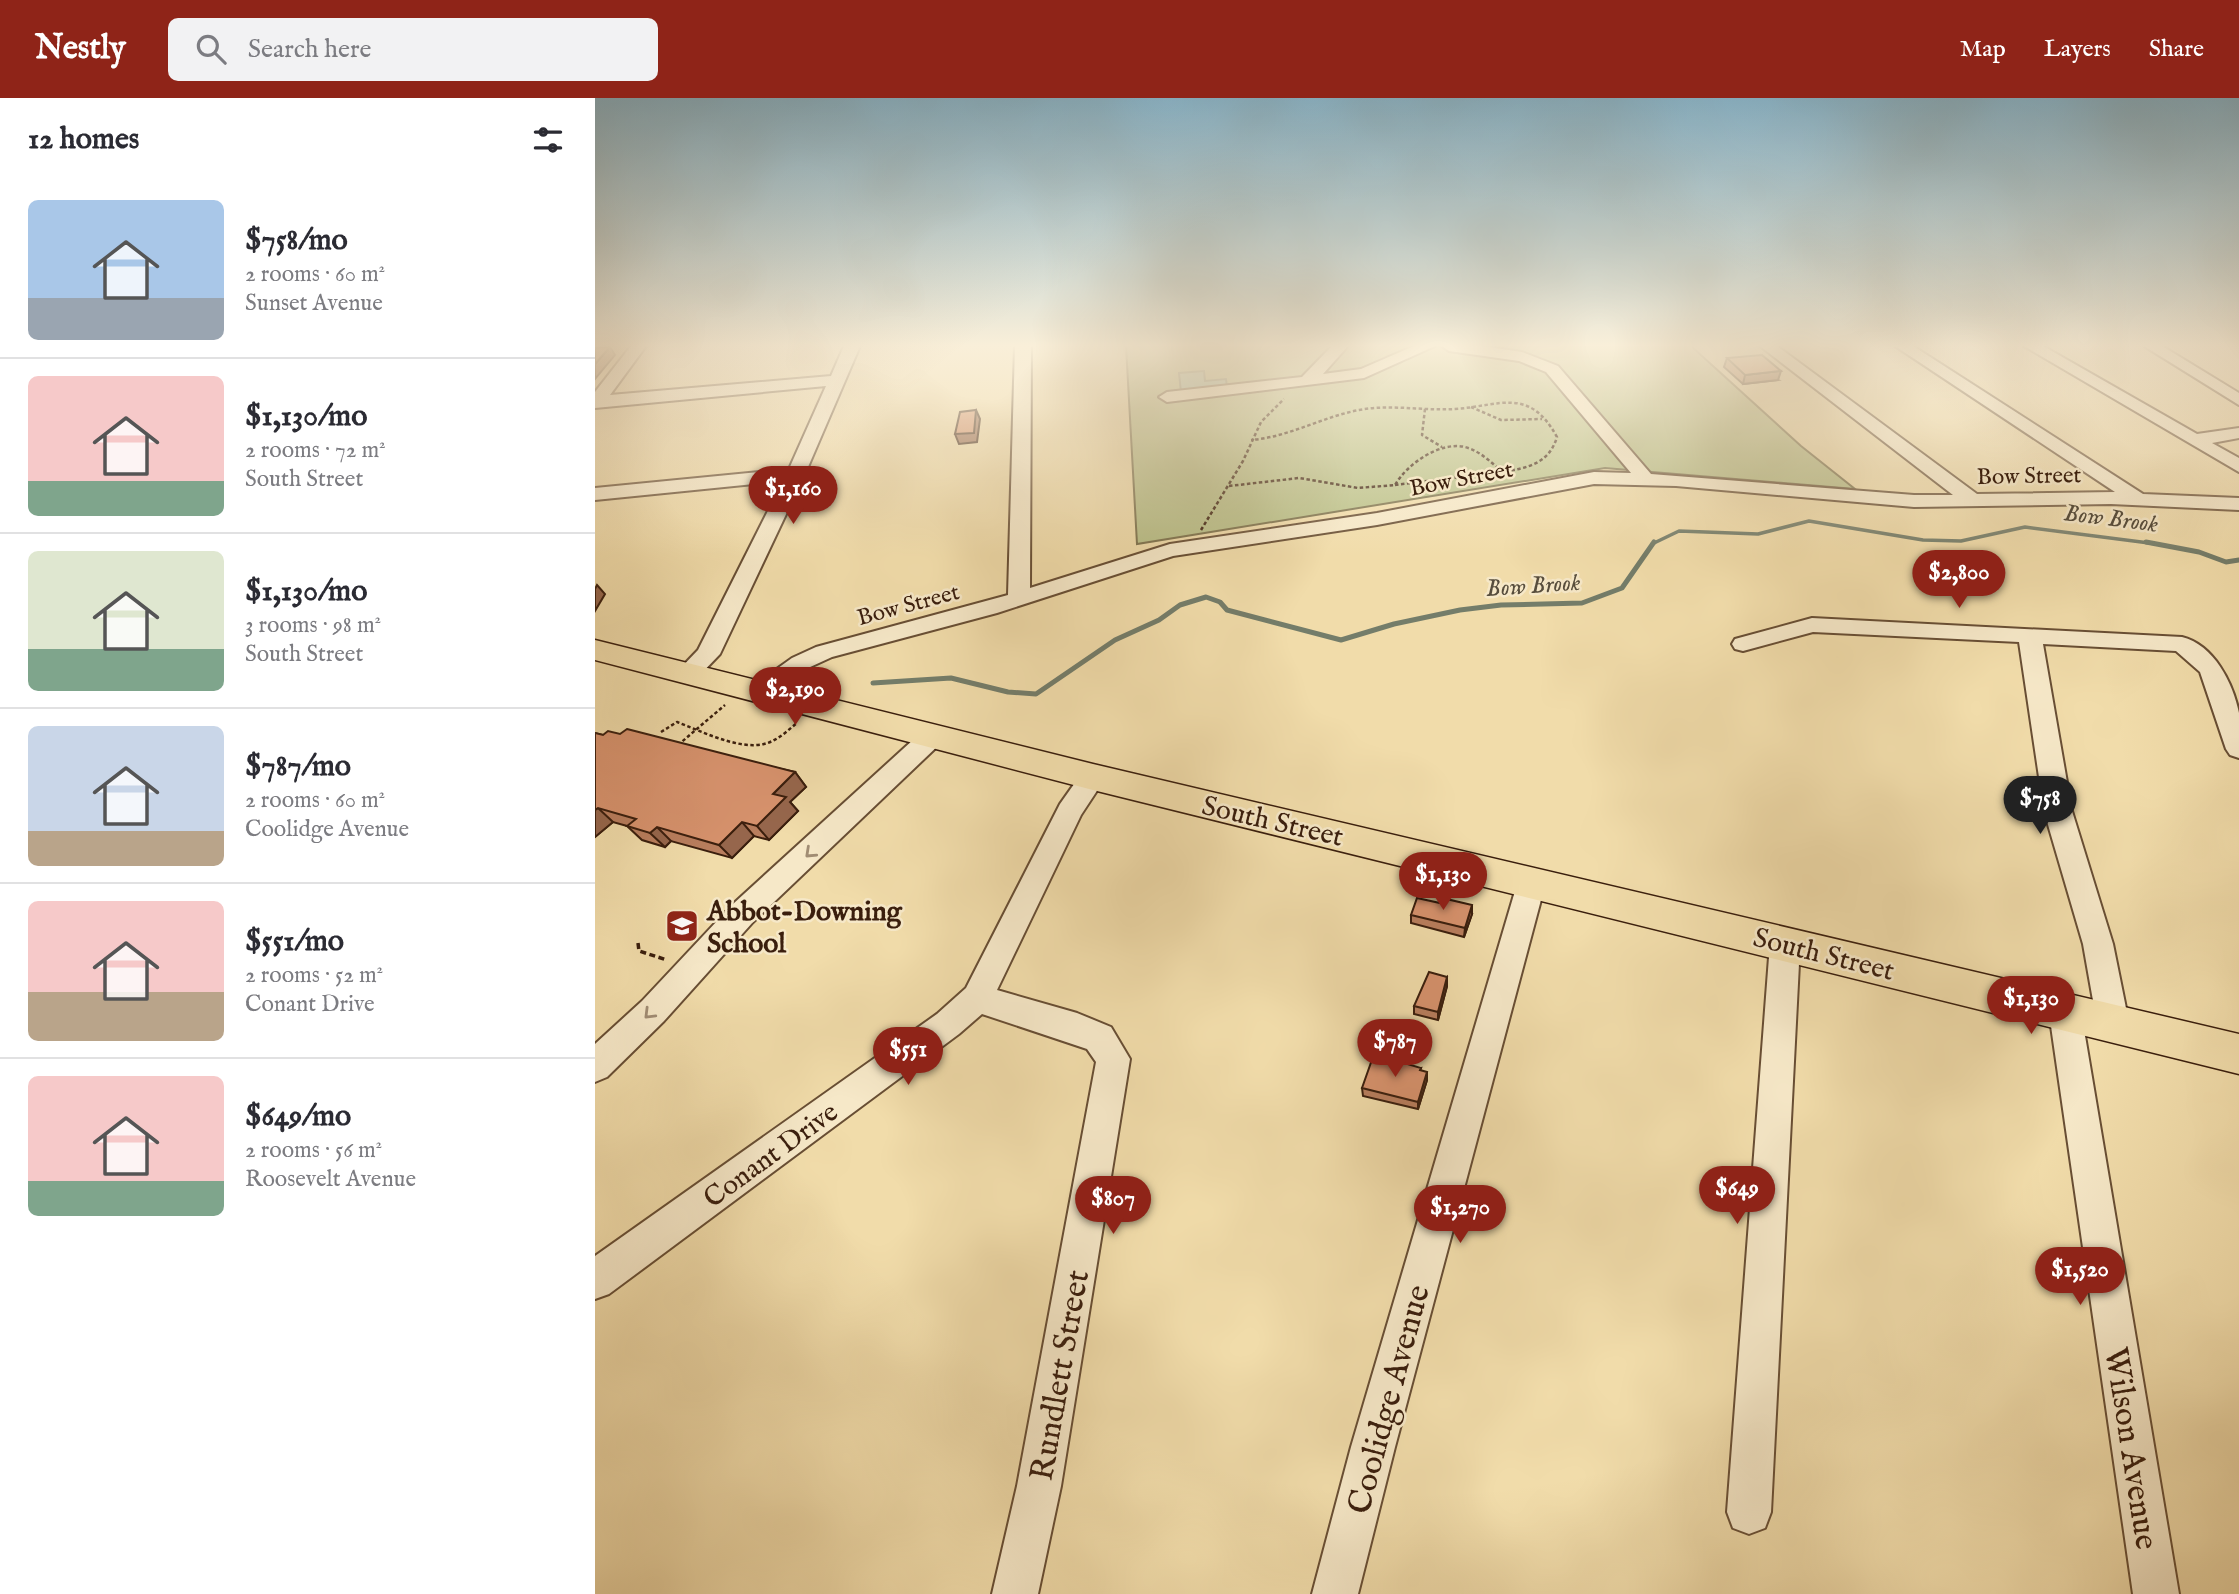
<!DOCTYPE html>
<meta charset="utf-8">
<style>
body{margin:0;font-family:"IM FELL English",serif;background:#f2f2f3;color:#2b2b33;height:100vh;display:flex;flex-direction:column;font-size:26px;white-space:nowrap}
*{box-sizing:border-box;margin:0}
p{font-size:23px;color:#7c7c81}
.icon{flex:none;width:38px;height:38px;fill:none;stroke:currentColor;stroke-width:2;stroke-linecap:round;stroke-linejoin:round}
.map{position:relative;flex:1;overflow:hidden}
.drawer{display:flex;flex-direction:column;background:#fff;width:595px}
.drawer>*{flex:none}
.price{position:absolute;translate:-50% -60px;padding:0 16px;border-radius:24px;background:#8f2418;color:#fff;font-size:23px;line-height:46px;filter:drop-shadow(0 2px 4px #0008)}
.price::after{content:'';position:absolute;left:50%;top:42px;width:21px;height:16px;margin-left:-10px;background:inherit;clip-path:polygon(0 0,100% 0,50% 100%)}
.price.on{background:#222;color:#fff}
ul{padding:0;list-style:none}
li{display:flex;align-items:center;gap:21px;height:175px;padding:0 28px}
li+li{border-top:2px solid #e1e1e2}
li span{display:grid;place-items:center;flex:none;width:196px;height:140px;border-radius:10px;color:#555}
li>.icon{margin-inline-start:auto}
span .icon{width:84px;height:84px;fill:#fffc;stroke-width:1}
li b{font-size:30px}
h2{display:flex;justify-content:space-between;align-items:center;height:84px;padding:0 28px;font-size:30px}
header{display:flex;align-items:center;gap:42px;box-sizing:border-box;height:98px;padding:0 35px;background:#8f2418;color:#fff}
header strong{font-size:33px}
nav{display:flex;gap:38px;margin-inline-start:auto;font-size:24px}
.search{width:490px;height:63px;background:#f2f2f3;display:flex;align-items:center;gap:18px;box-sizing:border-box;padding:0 24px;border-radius:10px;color:#7c7c81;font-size:26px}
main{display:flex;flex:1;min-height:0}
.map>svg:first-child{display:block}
</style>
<header>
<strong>Nestly</strong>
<div class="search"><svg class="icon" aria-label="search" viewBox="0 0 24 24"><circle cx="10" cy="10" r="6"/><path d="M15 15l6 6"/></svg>Search here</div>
<nav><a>Map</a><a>Layers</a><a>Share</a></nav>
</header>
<main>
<section class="drawer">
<h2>12 homes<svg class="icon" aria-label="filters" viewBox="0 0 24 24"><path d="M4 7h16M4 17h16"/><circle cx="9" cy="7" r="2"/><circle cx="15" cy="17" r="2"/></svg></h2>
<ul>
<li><span style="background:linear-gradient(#a9c7e8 70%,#9aa5b1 0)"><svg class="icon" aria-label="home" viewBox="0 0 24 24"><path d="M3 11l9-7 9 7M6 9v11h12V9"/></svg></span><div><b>$758/mo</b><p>2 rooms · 60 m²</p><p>Sunset Avenue</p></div></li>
<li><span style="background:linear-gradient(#f6c9c9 75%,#7fa58c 0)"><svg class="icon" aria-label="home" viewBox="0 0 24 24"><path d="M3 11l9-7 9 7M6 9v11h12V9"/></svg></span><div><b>$1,130/mo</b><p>2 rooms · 72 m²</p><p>South Street</p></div></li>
<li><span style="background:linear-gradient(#dfe7d0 70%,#7fa58c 0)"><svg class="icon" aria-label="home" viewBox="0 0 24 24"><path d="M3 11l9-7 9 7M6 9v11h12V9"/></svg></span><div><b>$1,130/mo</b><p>3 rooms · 98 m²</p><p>South Street</p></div></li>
<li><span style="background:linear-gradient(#c9d6e8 75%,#b9a48a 0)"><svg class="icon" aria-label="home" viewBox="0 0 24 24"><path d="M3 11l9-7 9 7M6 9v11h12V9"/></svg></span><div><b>$787/mo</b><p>2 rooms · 60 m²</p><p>Coolidge Avenue</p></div></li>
<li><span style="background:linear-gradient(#f6c9c9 65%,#b9a48a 0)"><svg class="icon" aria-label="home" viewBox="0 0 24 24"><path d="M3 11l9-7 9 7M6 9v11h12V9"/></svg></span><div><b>$551/mo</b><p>2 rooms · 52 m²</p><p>Conant Drive</p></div></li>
<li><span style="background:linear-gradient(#f6c9c9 75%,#7fa58c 0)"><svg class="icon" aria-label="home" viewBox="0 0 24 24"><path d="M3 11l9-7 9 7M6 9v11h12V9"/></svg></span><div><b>$649/mo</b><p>2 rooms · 56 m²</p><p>Roosevelt Avenue</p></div></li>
</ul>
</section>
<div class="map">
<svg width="1644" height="1496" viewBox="0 0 1644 1496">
<rect width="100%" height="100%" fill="#f1dcaa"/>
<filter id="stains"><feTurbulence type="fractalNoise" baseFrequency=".00286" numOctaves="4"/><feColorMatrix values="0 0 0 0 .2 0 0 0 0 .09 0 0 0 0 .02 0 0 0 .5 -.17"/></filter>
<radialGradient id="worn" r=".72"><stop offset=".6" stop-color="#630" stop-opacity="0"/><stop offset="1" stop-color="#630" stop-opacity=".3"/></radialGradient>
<path fill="#b9c088" stroke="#7a6f4a" stroke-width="2" d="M531,248H1096L1206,348L1260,391L1010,370L542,446Z"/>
<path fill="#9bbca8" stroke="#747d6a" stroke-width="2" d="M609,273L610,283L631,281L632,289L586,294L584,275Z"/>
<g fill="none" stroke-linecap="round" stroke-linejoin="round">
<path stroke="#747d6a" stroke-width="3.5" d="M1057,446L1084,433L1163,436L1214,423L1328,442L1366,443L1430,429L1562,446"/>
<path stroke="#747d6a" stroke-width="5" d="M1551,444L1604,454L1631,464L1644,462
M278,585L356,580L413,594L441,596L520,542L564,522L585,507L611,499L625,504L632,512L746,542L799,526L865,512L906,507L987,505L1027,490L1059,444"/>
<defs>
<path id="minor" d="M36,248H51L15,297L236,278L249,248H265L210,376L125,556L100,582H84L80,576L103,552L188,383L0,402V390L194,371L231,288L0,310V294Z
M420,248H436L435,490L575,446L782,415L999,374L1036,375L951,274L924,263L854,253L847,248H887L927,254L963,268L1056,376L1319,397H1358L1165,248H1182L1382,396L1520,394L1300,248H1318L1548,396L1644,400V412L1516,406L1319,409L1081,388L999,386L782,427L578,458L402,515L237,559L213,570L176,600H158L155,594L158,588L197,560L221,549L413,497Z
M737,248H753L728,276L766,271L819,248H840L769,280L572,304L564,299L572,294L707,279Z
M1429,248H1448L1602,336L1644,330V340L1617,345L1644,360V374Z
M1549,248H1567L1644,295V307Z
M1217,520L1587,539C1619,547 1638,585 1644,615C1644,629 1644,646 1644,660L1635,657L1631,651L1605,574L1581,553L1448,546L1477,713L1518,846L1534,925L1529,935L1518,940L1507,935L1502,925L1488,846L1449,713L1424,544L1218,534L1148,553L1140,551L1137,546L1140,541Z
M339,628L348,631L352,637L348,643L158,824L69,923L12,979L0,984V946L47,903L138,806L330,631Z
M498,669L507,672L511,679L486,717L402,892L482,915L516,929L535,961L466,1388L443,1496H397L422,1388L501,964L492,951L387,916L364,936L14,1196L0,1201V1158L342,916L371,890L465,706L489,672Z
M937,771L947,775L951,783L800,1349L763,1496H717L756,1349L923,783L927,775Z
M1190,833L1201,837L1205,846L1176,1414L1170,1430L1154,1436L1138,1430L1132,1414L1175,846L1179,837Z
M1470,900L1481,904L1486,914L1584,1496H1538L1454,914L1459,904Z"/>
<path id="major" d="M0,542L498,666L1644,936V976L498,692L0,562Z"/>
</defs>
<use href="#minor" stroke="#684e34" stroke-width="4"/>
<use href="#major" stroke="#3a1e0d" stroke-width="3"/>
<path stroke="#3a1e0d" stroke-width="2.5" stroke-dasharray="3.5 2.5" stroke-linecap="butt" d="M876,309L906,322L947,321
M830,311L827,337L847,349
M800,387L906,374
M634,388L704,380L763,390L800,387C812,366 845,343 870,349C885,353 896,364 907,374C932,370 954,366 962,339C934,288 905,308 860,311C828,313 796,306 764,312C727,319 694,339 656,342
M606,432L648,363L666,324L689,301
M66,634L82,624C106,633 143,652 169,646C182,643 192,633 202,625
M83,647L130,607"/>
<path stroke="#3a1e0d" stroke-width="3.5" stroke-dasharray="6 3.5" stroke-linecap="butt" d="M43,845L44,853L72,862"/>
<use href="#minor" fill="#f6e8c8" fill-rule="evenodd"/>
<use href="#major" fill="#f1dcaa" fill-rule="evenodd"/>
</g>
<path fill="#b97e5e" stroke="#3a1e0d" stroke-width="2" d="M1132,260L1183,282L1148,286L1129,269Z
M0,635L8,637L25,636L200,674L211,689L195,704L203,713L174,742L159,738L137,760L76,743L70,749L47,742L32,728L18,724L0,739Z
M877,816L869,839L816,825V817Z
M852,879V888L843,922L819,916V908Z
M826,970L825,973L832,982L823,1011L768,998L767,990Z"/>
<path fill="#96664c" stroke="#3a1e0d" stroke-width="2" d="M15,249L20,257L0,281V266Z
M1186,273L1183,282L1148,286L1150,277Z
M381,312L385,321L382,344L364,346L360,336Z
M2,487L10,496L0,513V491Z
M200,674L211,689L195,704L203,713L174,742L162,728L178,696Z
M3,710L18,724L0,739V712Z
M147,724L159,738L137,760L124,747Z
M62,729L76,743L70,749L55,735Z
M877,807V816L869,839L870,830Z
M852,879V888L843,922V914Z
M832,974V982L823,1011V1004Z"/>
<path fill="#d7926d" stroke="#3a1e0d" stroke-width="2" d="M15,249L0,266V250Z
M1167,257L1186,273L1150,277L1132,260Z
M381,312L379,335L360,336L365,314Z
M32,631L200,674L178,696L191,699L162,728L147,724L124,747L62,729L55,735L32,728L41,721L3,710L0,712V635L8,637L13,633L25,636Z
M822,800L845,805L847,800L877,807L870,830L816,817Z
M834,874L852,879L843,914L819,908Z
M779,956L826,970L825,972L832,974L823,1004L767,990Z"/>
<defs><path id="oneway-chevron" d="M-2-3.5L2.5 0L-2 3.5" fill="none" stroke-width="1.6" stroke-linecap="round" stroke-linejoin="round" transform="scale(1.75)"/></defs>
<g stroke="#a18d74">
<use href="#oneway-chevron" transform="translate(215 755) rotate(137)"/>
<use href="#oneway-chevron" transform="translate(54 916) rotate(135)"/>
</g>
<linearGradient id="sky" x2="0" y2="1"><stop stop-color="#89b7ce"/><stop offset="0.54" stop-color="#f9efd9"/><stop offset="1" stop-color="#f9efd9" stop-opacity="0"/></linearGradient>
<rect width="1644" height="458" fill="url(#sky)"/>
<defs>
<symbol id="school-square" viewBox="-11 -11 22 22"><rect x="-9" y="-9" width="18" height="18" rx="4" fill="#8f2418" stroke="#f6e8c8"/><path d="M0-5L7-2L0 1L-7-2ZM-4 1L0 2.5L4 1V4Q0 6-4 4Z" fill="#fff"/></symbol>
</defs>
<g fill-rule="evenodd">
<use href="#school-square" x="68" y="809" width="38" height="38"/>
</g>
<g text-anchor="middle" stroke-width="5" stroke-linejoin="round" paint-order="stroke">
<g font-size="23" fill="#3a1e0d" stroke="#f6e8c8">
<text transform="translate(1434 377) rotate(-1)" y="8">Bow Street</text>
<text transform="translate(866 380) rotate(-11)" y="8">Bow Street</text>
<text transform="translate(313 506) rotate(-15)" y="8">Bow Street</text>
</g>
<g font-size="24" font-style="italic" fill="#574d3c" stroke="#f6e8c8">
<text transform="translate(1516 420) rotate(7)" y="8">Bow Brook</text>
<text transform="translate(938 487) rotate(-4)" y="8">Bow Brook</text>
</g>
<g font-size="28" fill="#3a1e0d" stroke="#f6e8c8">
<text transform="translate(678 722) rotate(13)" y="10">South Street</text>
<text transform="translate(1229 855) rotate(14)" y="10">South Street</text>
<text transform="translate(175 1056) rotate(-36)" y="10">Conant Drive</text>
</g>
<g font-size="28" font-weight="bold" fill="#3a1e0d" stroke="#f6e8c8" text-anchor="start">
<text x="112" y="822">Abbot-Downing<tspan x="112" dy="32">School</tspan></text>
</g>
<g font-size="33" fill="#3a1e0d" stroke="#f6e8c8">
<text transform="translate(463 1277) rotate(-80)" y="12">Rundlett Street</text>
<text transform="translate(792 1301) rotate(-75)" y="12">Coolidge Avenue</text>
<text transform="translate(1538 1350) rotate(81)" y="12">Wilson Avenue</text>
</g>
</g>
<rect width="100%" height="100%" filter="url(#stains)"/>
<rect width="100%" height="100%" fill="url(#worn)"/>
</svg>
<b class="price" style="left:198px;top:428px">$1,160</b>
<b class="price" style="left:1364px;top:512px">$2,800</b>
<b class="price" style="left:200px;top:629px">$2,190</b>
<b class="price on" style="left:1445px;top:738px">$758</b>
<b class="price" style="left:848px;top:814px">$1,130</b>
<b class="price" style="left:1436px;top:938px">$1,130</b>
<b class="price" style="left:800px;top:981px">$787</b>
<b class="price" style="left:313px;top:989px">$551</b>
<b class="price" style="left:1142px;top:1128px">$649</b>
<b class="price" style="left:518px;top:1138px">$807</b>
<b class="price" style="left:865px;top:1147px">$1,270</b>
<b class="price" style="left:1485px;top:1209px">$1,520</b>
</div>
</main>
